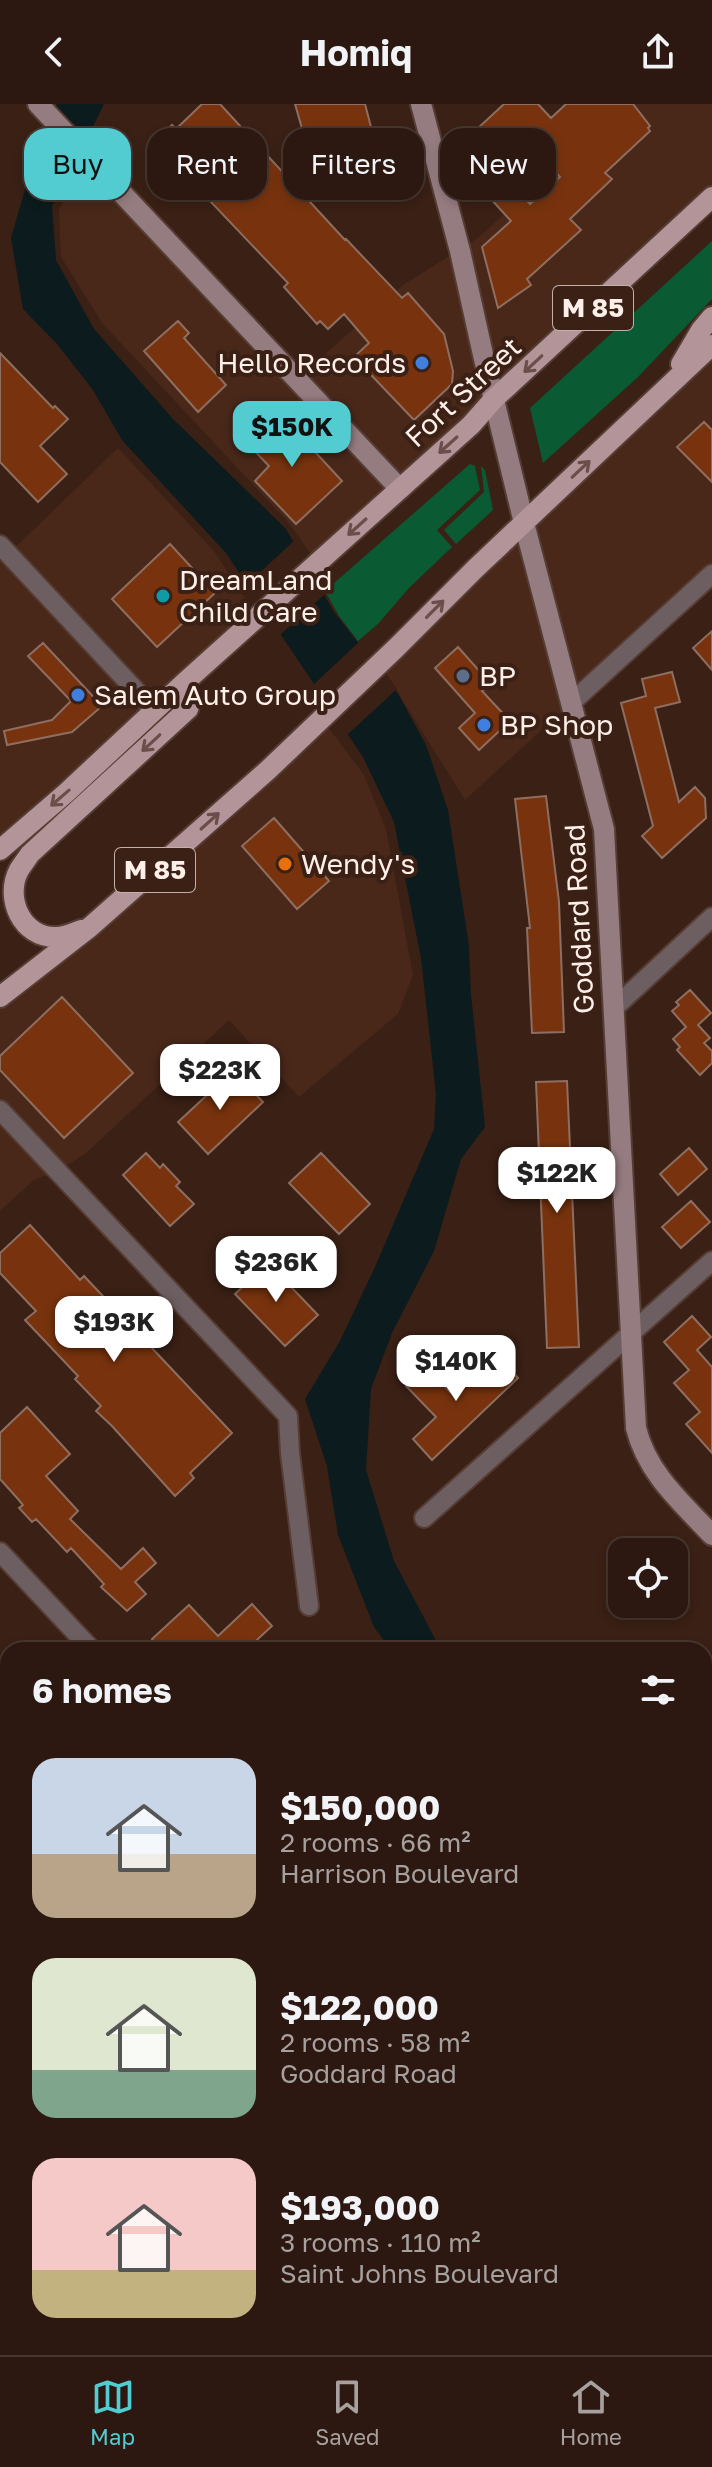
<!DOCTYPE html>
<meta charset="utf-8">
<style>
body{margin:0;font-family:"Golos Text",sans-serif;background:#38251e;color:#f1f3f6;height:100vh;display:flex;flex-direction:column;font-size:30px;white-space:nowrap}
*{box-sizing:border-box;margin:0}
p{font-size:26px;color:#a6a09f}
.icon{flex:none;width:44px;height:44px;fill:none;stroke:currentColor;stroke-width:2;stroke-linecap:round;stroke-linejoin:round}
.map{position:relative;flex:1;overflow:hidden}
.panel{position:absolute;left:0px;top:1538px;width:712px;height:714px;display:flex;flex-direction:column;background:#2c1810;border-radius:24px 24px 0 0;box-shadow:0 4px 12px #0003,0 0 0 2px #483730}
.panel>*{flex:none}
.guide{position:absolute;left:24px;top:24px;width:664px;height:72px;display:flex;gap:16px}
.buttons{position:absolute;left:608px;top:1434px;display:grid;gap:16px}
.buttons a{display:grid;place-items:center;width:80px;height:80px;border-radius:16px;background:#2c1810;box-shadow:0 4px 12px #0003,0 0 0 2px #483730;font-size:40px}
.price{position:absolute;translate:-50% -68px;padding:0 18px;border-radius:16px;background:#fff;color:#222;font-size:26px;line-height:52px;filter:drop-shadow(0 2px 4px #0008)}
.price::after{content:'';position:absolute;left:50%;top:48px;width:24px;height:18px;margin-left:-12px;background:inherit;clip-path:polygon(0 0,100% 0,50% 100%)}
.price.active{background:#52ccd0;color:#111}
ul{padding:0;list-style:none}
li{display:flex;align-items:center;gap:24px;height:200px;padding:0 32px}
li span{display:grid;place-items:center;flex:none;width:224px;height:160px;border-radius:24px;color:#555}
li>.icon{margin-inline-start:auto}
span .icon{width:96px;height:96px;fill:#fffc;stroke-width:1}
li b{font-size:34px}
h2{display:flex;justify-content:space-between;align-items:center;height:96px;padding:0 32px;font-size:34px}
.pill{padding:0 28px;border-radius:24px;background:#2c1810;box-shadow:0 4px 12px #0003,0 0 0 2px #483730;font-size:28px;line-height:72px}
.pill.active{background:#52ccd0;color:#111}
header{display:flex;justify-content:space-between;align-items:center;height:104px;padding:0 32px;background:#2c1810;font-size:36px;font-weight:700}
.tabs{display:flex;justify-content:space-around;align-items:center;height:112px;border-top:2px solid #483730;background:#2c1810;font-size:22px;color:#a6a09f}
.tabs a{display:grid;justify-items:center;gap:4px}
.tabs .active{color:#52ccd0}
.map>svg:first-child{display:block}
</style>
<header><svg class="icon" aria-label="back" viewBox="0 0 24 24"><path d="M15 5l-7 7 7 7"/></svg>Homiq<svg class="icon" aria-label="share" viewBox="0 0 24 24"><path d="M12 15V3M7 8l5-5 5 5M5 13v7h14v-7"/></svg></header>
<div class="map">
<svg width="712" height="2251" viewBox="0 0 712 2251">
<rect width="100%" height="100%" fill="#3a2015"/>
<path fill="#49281a" d="M625,0H712V95L317,459L289,419L102,219L61,153L59,105L90,55L296,276L403,181L478,134Z
M712,241V470L465,696L380,560Z
M118,344L214,447L258,514L0,746V458Z
M323,616L364,671L386,725L413,871L398,910L299,993L229,916L85,1050L58,1067L34,1076L0,1107V893Z"/>
<path fill="#0a5a33" d="M712,137V195L638,273L543,359L530,304Z
M470,360L475,362L480,386L437,426L452,443L409,484L378,520L358,537L339,512L325,487Z
M481,362L485,366L493,406L456,440L444,426L484,388Z"/>
<path fill="#0c1b1d" d="M57,0H104L66,78L52,102L56,156L94,225L173,315L286,425L334,508L397,588L426,641L448,706L469,842L471,891L485,1023L461,1055L434,1147L392,1229L371,1285L366,1366L394,1457L441,1546H391L374,1523L338,1431L327,1362L305,1295L340,1237L375,1163L434,1025L436,990L421,854L394,718L363,653L226,449L122,336L93,286L57,240L23,205L11,134L37,44Z
M704,1827L712,1834V1921L704,1912Z"/>
<path fill="#3a2015" d="M296,435L327,488L278,533L244,483Z
M361,536L397,585L345,633L311,583Z"/>
<path fill="#78330e" stroke="#8d6e60" stroke-width="2" d="M202,0H220L345,136L346,135L402,194L408,189L444,230L453,267L452,280L414,316L354,253L369,239L344,210L328,225L320,217L317,220L284,183L288,179L154,38L172,21L176,25Z
M295,0H365L377,46L313,63Z
M504,0H538L551,14L566,0H633L650,22L648,24L650,27L605,69L612,75L570,115L581,126L527,175L531,181L498,204L482,143L511,117L481,84L501,67L530,100L560,73L518,26L496,45L477,25Z
M178,217L189,229L184,234L226,281L198,308L144,247Z
M0,249L53,304L55,302L68,315L40,342L67,370L38,398L0,358Z
M278,308L342,377L296,420L255,377L269,362L247,339Z
M704,318L712,326V378L677,343Z
M170,440L215,489L157,543L112,495Z
M712,527V566L693,544Z
M43,539L102,602L72,628L7,641L4,627L52,616L71,597L28,552Z
M458,543L491,580L482,587L510,617L479,646L459,624L475,609L435,564Z
M672,568L680,598L655,604L679,698L695,683L705,694L706,714L662,754L642,732L653,722L621,599L646,592L642,575Z
M546,692L559,798L564,928L532,929L527,824H530L515,695Z
M274,714L329,777L297,805L242,742Z
M690,886L711,909L698,921L710,934L704,939L712,947V959L700,971L677,946L680,943L673,935L686,923L672,907L679,901L676,898Z
M62,893L133,969L64,1034L0,966V952Z
M233,967L263,998L208,1050L178,1018Z
M567,977L579,1243L547,1244L536,978Z
M689,1044L707,1065L678,1091L660,1070Z
M146,1049L160,1064L163,1060L180,1078L176,1082L194,1100L170,1122L123,1071Z
M321,1049L370,1100L339,1130L289,1079Z
M691,1097L710,1118L681,1144L662,1123Z
M30,1121L80,1176L84,1172L232,1329L190,1369L194,1374L175,1392L112,1322L96,1307L101,1302L75,1275L78,1272L25,1216L36,1207L0,1169V1149Z
M268,1159L318,1211L285,1242L235,1190Z
M692,1212L711,1233L697,1246L712,1263V1349L686,1320L700,1308L674,1279L689,1266L664,1238Z
M500,1254L518,1274L432,1356L413,1335L436,1313L406,1282L426,1262L450,1288L472,1268L477,1275Z
M27,1303L70,1350L46,1372L78,1407L70,1415L121,1465L143,1444L156,1459L135,1478L146,1490L127,1507L101,1483L104,1480L71,1444L67,1448L36,1415L32,1418L19,1404L23,1401L18,1395L0,1375V1329Z
M252,1500L272,1522L246,1546H163L152,1535L189,1501L218,1532Z"/>
<g fill="none" stroke-linecap="round" stroke-linejoin="round">
<defs>
<path id="street" d="M0,441L155,607
M571,599L712,470
M613,905L712,813
M0,1006L288,1312L290,1349L309,1502
M424,1414L712,1157
M0,1448L92,1546
M0,1829L8,1821
M0,1935L8,1943
M704,1985L712,1977
M704,2196L712,2204
M290,2244L297,2251
M442,2251L446,2244"/>
<path id="secondary" d="M38,0L400,385
M421,0L460,147L484,255L524,419L604,725L636,1324C647,1369 681,1398 712,1431"/>
<path id="primary" d="M681,260L701,226L712,213
M0,746L66,689L185,578L471,321L494,295L712,93
M81,826C73,829 65,833 56,833C22,834 4,794 19,766C22,761 26,756 30,750L188,605L189,602L185,578
M0,893L90,823L268,666L396,544L476,464L712,241"/>
</defs>
<use href="#street" stroke="#553d33" stroke-width="22"/>
<use href="#secondary" stroke="#553d33" stroke-width="24"/>
<use href="#primary" stroke="#553d33" stroke-width="24"/>
<use href="#street" stroke="#6d5e61" stroke-width="18"/>
<use href="#secondary" stroke="#957c80" stroke-width="20"/>
<use href="#primary" stroke="#b39499" stroke-width="20"/>
</g>
<defs><path id="oneway-shaft" d="M-6 0H5M1.5-3L5.5 0L1.5 3" fill="none" stroke-width="1.6" stroke-linecap="round" stroke-linejoin="round" transform="scale(2)"/></defs>
<g stroke="#6a4e4a">
<use href="#oneway-shaft" transform="translate(533 260) rotate(137)"/>
<use href="#oneway-shaft" transform="translate(448 341) rotate(138)"/>
<use href="#oneway-shaft" transform="translate(581 365) rotate(-43)"/>
<use href="#oneway-shaft" transform="translate(357 423) rotate(138)"/>
<use href="#oneway-shaft" transform="translate(435 505) rotate(-45)"/>
<use href="#oneway-shaft" transform="translate(151 639) rotate(137)"/>
<use href="#oneway-shaft" transform="translate(60 694) rotate(139)"/>
<use href="#oneway-shaft" transform="translate(210 717) rotate(-42)"/>
</g>
<g fill="#3f7fe0" stroke="#3a2015" stroke-width="3">
<circle cx="422" cy="259" r="8"/>
<circle cx="78" cy="591" r="8"/>
<circle cx="484" cy="621" r="8"/>
</g>
<circle fill="#0f9aa8" stroke="#3a2015" stroke-width="3" cx="163" cy="492" r="8"/>
<circle fill="#5c6f8a" stroke="#3a2015" stroke-width="3" cx="463" cy="572" r="8"/>
<circle fill="#e8710a" stroke="#3a2015" stroke-width="3" cx="285" cy="760" r="8"/>
<g text-anchor="middle" stroke-width="8" stroke-linejoin="round" paint-order="stroke">
<g fill="#3a2015" stroke="#c3b1a9" stroke-width="2">
<rect x="553" y="182" width="80" height="44" rx="6"/>
<rect x="115" y="744" width="80" height="44" rx="6"/>
</g>
<g font-size="26" font-weight="bold" fill="#feefe9">
<text x="593" y="213">M 85</text>
<text x="155" y="775">M 85</text>
</g>
<g font-size="28" fill="#feefe9" stroke="#3a2015" text-anchor="start">
<text x="406" y="269" text-anchor="end">Hello Records</text>
<text x="179" y="486">DreamLand<tspan x="179" dy="32">Child Care</tspan></text>
<text x="479" y="582">BP</text>
<text x="94" y="601">Salem Auto Group</text>
<text x="500" y="631">BP Shop</text>
<text x="301" y="770">Wendy's</text>
</g>
<g font-size="28" fill="#feefe9" stroke="#3a2015">
<text transform="translate(463 288) rotate(-43)" y="10">Fort Street</text>
<text transform="translate(579 815) rotate(-93)" y="10">Goddard Road</text>
</g>
</g>
</svg>
<div class="buttons">
<a><svg class="icon" aria-label="locate" viewBox="0 0 24 24"><circle cx="12" cy="12" r="6"/><path d="M12 2v4M12 18v4M2 12h4M18 12h4"/></svg></a>
</div>
<b class="price active" style="left:292px;top:365px">$150K</b>
<b class="price" style="left:220px;top:1008px">$223K</b>
<b class="price" style="left:557px;top:1111px">$122K</b>
<b class="price" style="left:276px;top:1200px">$236K</b>
<b class="price" style="left:114px;top:1260px">$193K</b>
<b class="price" style="left:456px;top:1299px">$140K</b>
<div class="guide">
<a class="pill active">Buy</a>
<a class="pill">Rent</a>
<a class="pill">Filters</a>
<a class="pill">New</a>
</div>
<section class="panel">
<h2>6 homes<svg class="icon" aria-label="filters" viewBox="0 0 24 24"><path d="M4 7h16M4 17h16"/><circle cx="9" cy="7" r="2"/><circle cx="15" cy="17" r="2"/></svg></h2>
<ul>
<li><span style="background:linear-gradient(#c9d6e8 60%,#b9a48a 0)"><svg class="icon" aria-label="home" viewBox="0 0 24 24"><path d="M3 11l9-7 9 7M6 9v11h12V9"/></svg></span><div><b>$150,000</b><p>2 rooms · 66 m²</p><p>Harrison Boulevard</p></div></li>
<li><span style="background:linear-gradient(#dfe7d0 70%,#7fa58c 0)"><svg class="icon" aria-label="home" viewBox="0 0 24 24"><path d="M3 11l9-7 9 7M6 9v11h12V9"/></svg></span><div><b>$122,000</b><p>2 rooms · 58 m²</p><p>Goddard Road</p></div></li>
<li><span style="background:linear-gradient(#f6c9c9 70%,#c2b280 0)"><svg class="icon" aria-label="home" viewBox="0 0 24 24"><path d="M3 11l9-7 9 7M6 9v11h12V9"/></svg></span><div><b>$193,000</b><p>3 rooms · 110 m²</p><p>Saint Johns Boulevard</p></div></li>
</ul>
</section>
</div>
<nav class="tabs">
<a class="active"><svg class="icon" aria-label="map" viewBox="0 0 24 24"><path d="M3 6l6-2 6 2 6-2v14l-6 2-6-2-6 2zM9 4v14M15 6v14"/></svg>Map</a>
<a><svg class="icon" aria-label="saved" viewBox="0 0 24 24"><path d="M7 4h10v16l-5-4-5 4z"/></svg>Saved</a>
<a><svg class="icon" aria-label="home" viewBox="0 0 24 24"><path d="M3 11l9-7 9 7M6 9v11h12V9"/></svg>Home</a>
</nav>
